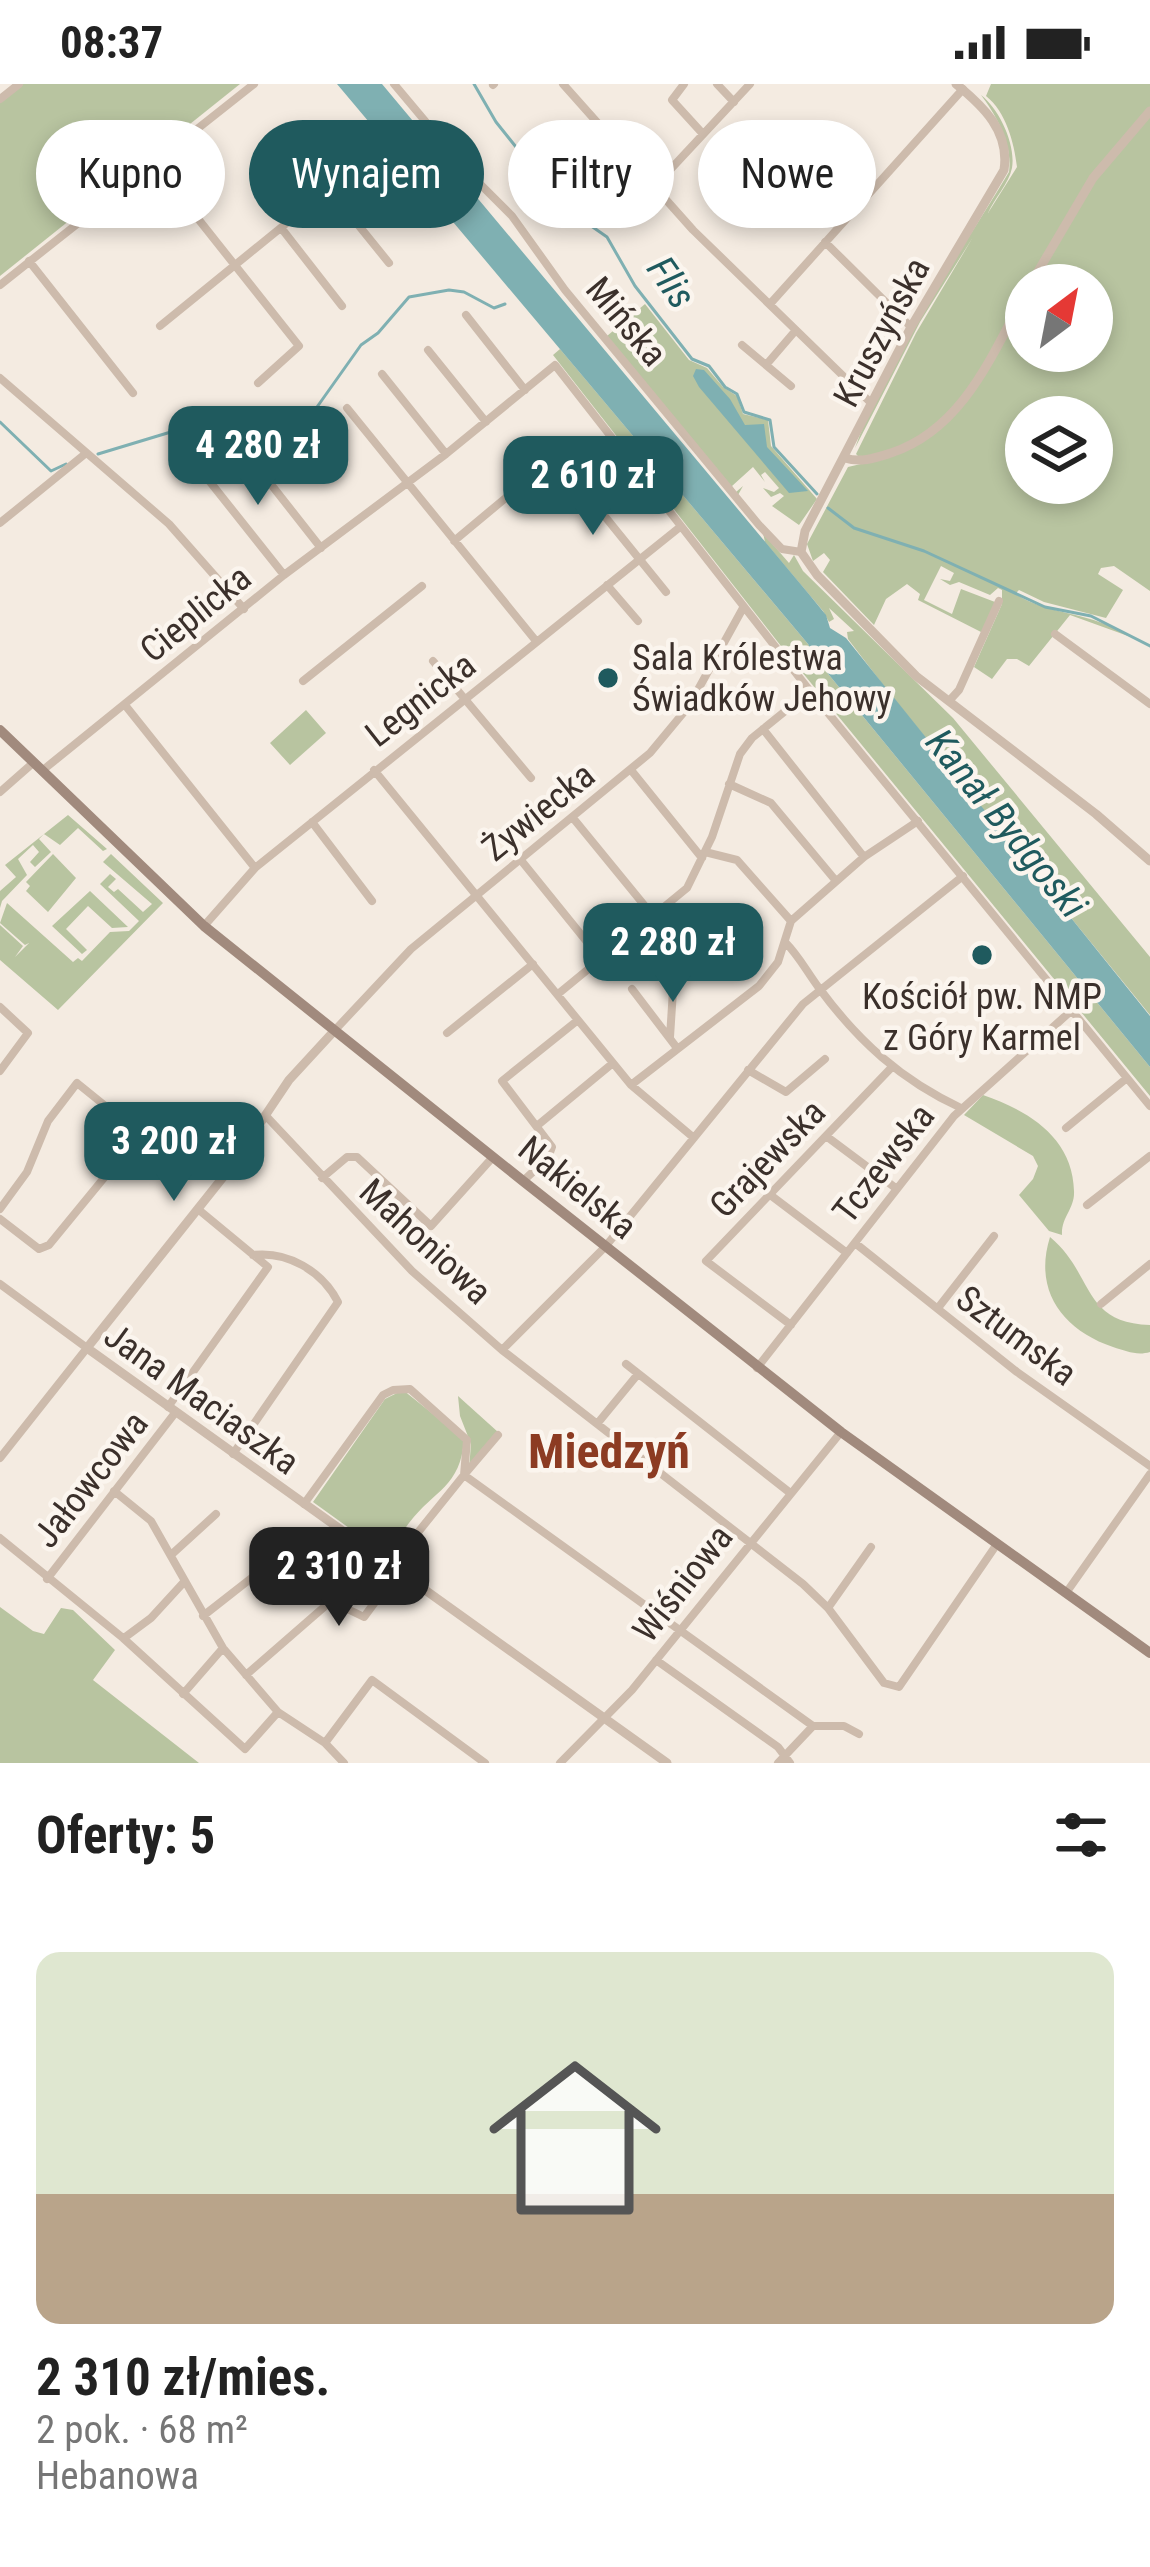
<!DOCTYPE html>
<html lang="pl">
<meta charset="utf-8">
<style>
body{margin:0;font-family:"Roboto Condensed",sans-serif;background:#f2f2f2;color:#222;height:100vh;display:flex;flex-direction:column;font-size:45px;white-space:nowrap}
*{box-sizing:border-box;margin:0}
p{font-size:39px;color:#767676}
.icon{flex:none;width:66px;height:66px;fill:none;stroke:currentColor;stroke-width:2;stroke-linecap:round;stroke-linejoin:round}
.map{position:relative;height:1679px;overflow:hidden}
.details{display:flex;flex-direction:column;background:#fff;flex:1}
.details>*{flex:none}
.banner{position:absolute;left:36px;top:36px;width:1080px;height:108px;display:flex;gap:24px}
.needle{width:78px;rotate:32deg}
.buttons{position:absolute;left:1005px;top:180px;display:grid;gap:24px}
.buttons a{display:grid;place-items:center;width:108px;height:108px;border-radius:50%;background:#fff;box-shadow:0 6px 18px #0003;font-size:60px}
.price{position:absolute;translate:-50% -102px;padding:0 27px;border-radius:24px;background:#1f5a5e;color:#fff;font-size:39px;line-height:78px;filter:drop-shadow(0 3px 6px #0008)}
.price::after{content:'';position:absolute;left:50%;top:72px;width:36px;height:27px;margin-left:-18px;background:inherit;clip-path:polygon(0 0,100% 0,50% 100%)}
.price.selected{background:#222;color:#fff}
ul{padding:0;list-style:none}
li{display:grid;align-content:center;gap:24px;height:636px;padding:0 36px}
li span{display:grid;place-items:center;height:372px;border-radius:24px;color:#555}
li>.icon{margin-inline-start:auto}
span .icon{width:216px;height:216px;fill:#fffc;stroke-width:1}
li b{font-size:51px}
h2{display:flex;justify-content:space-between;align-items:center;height:144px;padding:0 36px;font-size:51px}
.chip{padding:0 42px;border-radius:54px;background:#fff;box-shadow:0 6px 18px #0003;font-size:42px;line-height:108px}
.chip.selected{background:#1f5a5e;color:#fff}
.status{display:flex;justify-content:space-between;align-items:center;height:84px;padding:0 60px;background:#fff;direction:ltr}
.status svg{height:33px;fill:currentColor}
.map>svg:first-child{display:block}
</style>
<div class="status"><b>08:37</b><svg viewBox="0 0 49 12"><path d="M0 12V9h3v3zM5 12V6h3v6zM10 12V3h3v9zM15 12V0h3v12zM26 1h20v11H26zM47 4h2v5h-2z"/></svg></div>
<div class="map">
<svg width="1150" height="1679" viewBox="0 0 1150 1679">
<rect width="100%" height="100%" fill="#f4ebe1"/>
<path fill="#b8c4a0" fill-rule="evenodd" d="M22,0H240L0,192V18Z
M991,0H1150V507L1114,482L1101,484L1098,490L1123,506L1106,534L1044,518L1019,506L1015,510C1050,532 1093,528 1128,552L1070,531L1029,582L1017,575H1007L992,595L974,583L1002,520V506L998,504L990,511L959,498L950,501L940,495L950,497L954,489L941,482L924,516L952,530L961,505L995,518L983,549L918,516L920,510L907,500L886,515L874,541L823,488L830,476L824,469L813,477L807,460L848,383L865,379L856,370L916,249L973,153L920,238L855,364C890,268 957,175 1009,88C1013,60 996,31 981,11C999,25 1016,60 1012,84C1009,99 994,115 988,129L1017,83C1014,58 1006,28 986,12ZM1026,201H1092V267H1026ZM1026,333H1092V399H1026Z
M645,220L689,276L707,284L723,303L737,312L743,330L768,336L771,362L817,415L799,441L772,422L784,412L780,409L771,413L763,404L774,408L779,404L765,388L761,391L765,398L753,383L732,402L736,408L743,402L738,411L607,252Z
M560,265L808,560L816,575L1150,983V1012L788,571L553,271Z
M763,449L789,479L794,471L803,487L953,634L1150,873V931L967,706L968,700L964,701L891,611L895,609L891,604L887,606L848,555L847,548L854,547L829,524L834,535L829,538L823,527L765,458Z
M306,626L326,649L290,681L270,659Z
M68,731L107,765L103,767L78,744L60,761L44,750L39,755L51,768L35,783L30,778L39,768L33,761L18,775L27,791L2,817L0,824V807L16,793L5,781Z
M53,770L76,794L48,828L26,807L30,802L26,798Z
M111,770L163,819L58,926L0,876V841L23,862L15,873L29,859L25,861L0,839L7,819L73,878L78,874L82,877L110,848L129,847L139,837L100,800L110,790L116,795L108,803L114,808L118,805L143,828L152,820L103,778Z
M90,807L128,843L112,844L88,822L66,845L87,866L82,870L52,842Z
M983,1011C1027,1026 1073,1053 1074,1107C1075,1125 1061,1133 1062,1151L1049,1147L1019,1111L1033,1095L1038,1082L1033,1072L964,1031Z
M1050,1153C1094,1189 1081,1239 1150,1241V1268C1137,1272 1126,1267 1113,1263C1063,1246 1033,1207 1050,1153Z
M403,1306L464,1355C461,1403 434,1406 409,1439C401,1449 395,1461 388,1472L313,1418L385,1315Z
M458,1312L498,1348L469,1385L471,1360L460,1332Z
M0,1523L33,1547L44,1550L61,1524L73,1526L115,1566L93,1596L199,1679H0Z"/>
<path fill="#7fb0b2" d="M337,0H382L808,509L826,531L830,544L846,554L1150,932V983L816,575L808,560Z
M696,285L704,286L730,315L745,341L764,340L767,363L808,407L789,409L699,303L693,292Z"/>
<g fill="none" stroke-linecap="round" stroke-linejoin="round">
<path stroke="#7fb0b2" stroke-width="3" d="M474,0L496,38L564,123L607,153L635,202L692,275L709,282L725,303L737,310L744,328L770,336L774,363L817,410
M0,338L51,387L66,380
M98,370L184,344L212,352L262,355L296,344L317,323L361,261L378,249L409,213L449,206L464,208L494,224L505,220
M828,424L854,444L924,467L1045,523L1091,532L1150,562"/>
<path stroke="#cdbbac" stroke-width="8" d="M394,0L467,87L512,132L565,206L759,441L782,465L801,468
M563,0L693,146L871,319
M684,0L672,16L703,50
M717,0L734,18
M493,1L494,0
M0,15L19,0
M153,78L299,262L258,299
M654,103L750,0
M330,106L389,179
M282,145L342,222
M825,158L911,243
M29,177L133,309
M0,201L254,0
M770,220L963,5
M466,231L525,306
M160,242L374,68
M742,261L791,302
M428,266L486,338
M766,281L796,246
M382,290L446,370
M0,294L169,440L244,525
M347,324L536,557
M244,366L321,464
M199,384L284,491
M0,439L85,370
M454,457L556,372L666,508
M607,501L638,537
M1055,550L1150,620
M433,577L531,694
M303,597L422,502
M949,617L959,606L999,517
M125,621L255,784
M763,645L864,773
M43,686L284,491L446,370L555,281L810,607L1150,1022
M374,686L631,1001L694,1054
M631,686L702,774
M729,700L771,719L836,797
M0,708L33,679
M573,734L676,860L670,953
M312,738L372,817
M705,768L737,776L791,837
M520,775L600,874
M204,842L255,784L680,443
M785,858C799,872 807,888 819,904C858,957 901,996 961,1024
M632,905L677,964
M558,910L687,804L712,753L740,670L752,654L810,607
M0,923L28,949L0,987
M335,946L411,865L650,669L689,622L743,524
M447,949L533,880
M748,986L786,1008L825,975
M631,1001L759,902L778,878L791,837L864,773L918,737
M266,1032L412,1187L502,1266L803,1500L828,1524L884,1599L899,1603L997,1460
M538,1041L613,979
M1066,1044L1127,994
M826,1052L897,1105
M322,1094L347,1073H357L431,1142L493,1073
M523,1097L548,1074L552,1063L502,997L578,936
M769,1110L847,1169
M1087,1121L1150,1072
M0,1125L27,1088L48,1037L77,999L140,1050L49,1161L39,1165L0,1135
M855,1159L1017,1288L1150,1382
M0,1200L87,1264L0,1374
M1101,1220L1150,1180
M938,1224L994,1152
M791,1241L706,1177L891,984
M502,1266L605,1163L803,920L963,792
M626,1280L789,1408
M757,1284L954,1032L1072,926
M168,1323L268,1183L199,1126
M597,1340L638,1290
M233,1370L338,1218C322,1187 288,1167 253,1171
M114,1407L151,1437L223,1564L278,1628L325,1659
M304,1420L383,1311L393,1306L410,1305L467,1356L464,1391L498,1351
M0,1454L123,1554L245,1665L278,1628
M171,1471L216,1430
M391,1482L464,1391L813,1642
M47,1495L175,1329
M1066,1509L1150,1390
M828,1524L871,1463
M203,1532L277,1474
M124,1554L151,1534L184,1498
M656,1576L778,1663L790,1679
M246,1591L331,1517L364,1533L398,1487
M183,1610L223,1564
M344,1679L325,1659L372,1596L485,1679
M560,1679L632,1606L841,1348
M778,1679L813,1642H844L859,1650"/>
<path stroke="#cdbbac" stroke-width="9" d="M956,0C983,22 1010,47 1004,86L911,243L805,447L801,468L817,491L916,592L1096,730L1150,777
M1030,201L1093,94L1150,27
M845,374C861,379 875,374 891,369C963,345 992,271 1026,208
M335,946L289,996L228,1087L87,1264L667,1679"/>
<path stroke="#a18a7d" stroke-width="10" d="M0,646L204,842L523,1097L841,1348L1150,1569"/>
</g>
<g fill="#1f5a5e" stroke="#fbf5ee" stroke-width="4.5">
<circle cx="608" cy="594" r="12"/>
<circle cx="982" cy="871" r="12"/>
</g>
<g text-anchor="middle" stroke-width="9" stroke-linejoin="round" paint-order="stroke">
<g font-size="36" fill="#3b302b" stroke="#fbf5ee">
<text transform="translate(627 237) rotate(50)" y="13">Mińska</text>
<text transform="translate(881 248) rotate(-62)" y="13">Kruszyńska</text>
<text transform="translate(195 529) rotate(-39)" y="13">Cieplicka</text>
<text transform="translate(420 615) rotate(-38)" y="13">Legnicka</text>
<text transform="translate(538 727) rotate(-39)" y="13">Żywiecka</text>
<text transform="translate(767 1074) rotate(-46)" y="13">Grajewska</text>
<text transform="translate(883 1079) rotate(-52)" y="13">Tczewska</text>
<text transform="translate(578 1103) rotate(39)" y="13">Nakielska</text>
<text transform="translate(426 1157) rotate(43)" y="13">Mahoniowa</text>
<text transform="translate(1017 1251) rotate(37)" y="13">Sztumska</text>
<text transform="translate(202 1314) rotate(36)" y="13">Jana Maciaszka</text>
<text transform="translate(90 1395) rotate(-52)" y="13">Jałowcowa</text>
<text transform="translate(682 1499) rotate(-52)" y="13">Wiśniowa</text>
</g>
<g font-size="36" fill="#3b302b" stroke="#fbf5ee" text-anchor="start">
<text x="632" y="586">Sala Królestwa<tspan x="632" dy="41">Świadków Jehowy</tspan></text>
<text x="982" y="925" text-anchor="middle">Kościół pw. NMP<tspan x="982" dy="41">z Góry Karmel</tspan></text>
</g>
<g font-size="39" font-style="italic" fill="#1f5a5e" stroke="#fbf5ee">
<text transform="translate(672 198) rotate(55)" y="14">Flis</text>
<text transform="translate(1007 739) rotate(51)" y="14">Kanał Bydgoski</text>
</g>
<g font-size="48" font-weight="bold" fill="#8c3b22" stroke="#fbf5ee">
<text x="609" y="1384">Miedzyń</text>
</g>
</g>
</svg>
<div class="buttons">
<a><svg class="needle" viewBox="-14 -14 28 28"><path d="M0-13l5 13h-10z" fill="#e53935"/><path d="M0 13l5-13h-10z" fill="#767676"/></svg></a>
<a><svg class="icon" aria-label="layers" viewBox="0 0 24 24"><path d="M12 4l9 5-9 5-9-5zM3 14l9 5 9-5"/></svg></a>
</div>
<b class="price" style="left:258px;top:424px">4 280 zł</b>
<b class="price" style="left:593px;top:454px">2 610 zł</b>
<b class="price" style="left:673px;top:921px">2 280 zł</b>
<b class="price" style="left:174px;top:1120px">3 200 zł</b>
<b class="price selected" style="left:339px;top:1545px">2 310 zł</b>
<div class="banner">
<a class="chip">Kupno</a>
<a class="chip selected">Wynajem</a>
<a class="chip">Filtry</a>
<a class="chip">Nowe</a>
</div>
</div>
<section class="details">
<h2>Oferty: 5<svg class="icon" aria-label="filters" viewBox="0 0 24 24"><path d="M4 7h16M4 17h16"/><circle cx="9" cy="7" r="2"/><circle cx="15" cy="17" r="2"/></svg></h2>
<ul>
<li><span style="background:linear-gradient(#dfe7d0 65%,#b9a48a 0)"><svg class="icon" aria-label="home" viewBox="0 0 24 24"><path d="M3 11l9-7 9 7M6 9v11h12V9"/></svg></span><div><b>2 310 zł/mies.</b><p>2 pok. · 68 m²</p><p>Hebanowa</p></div></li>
</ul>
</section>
